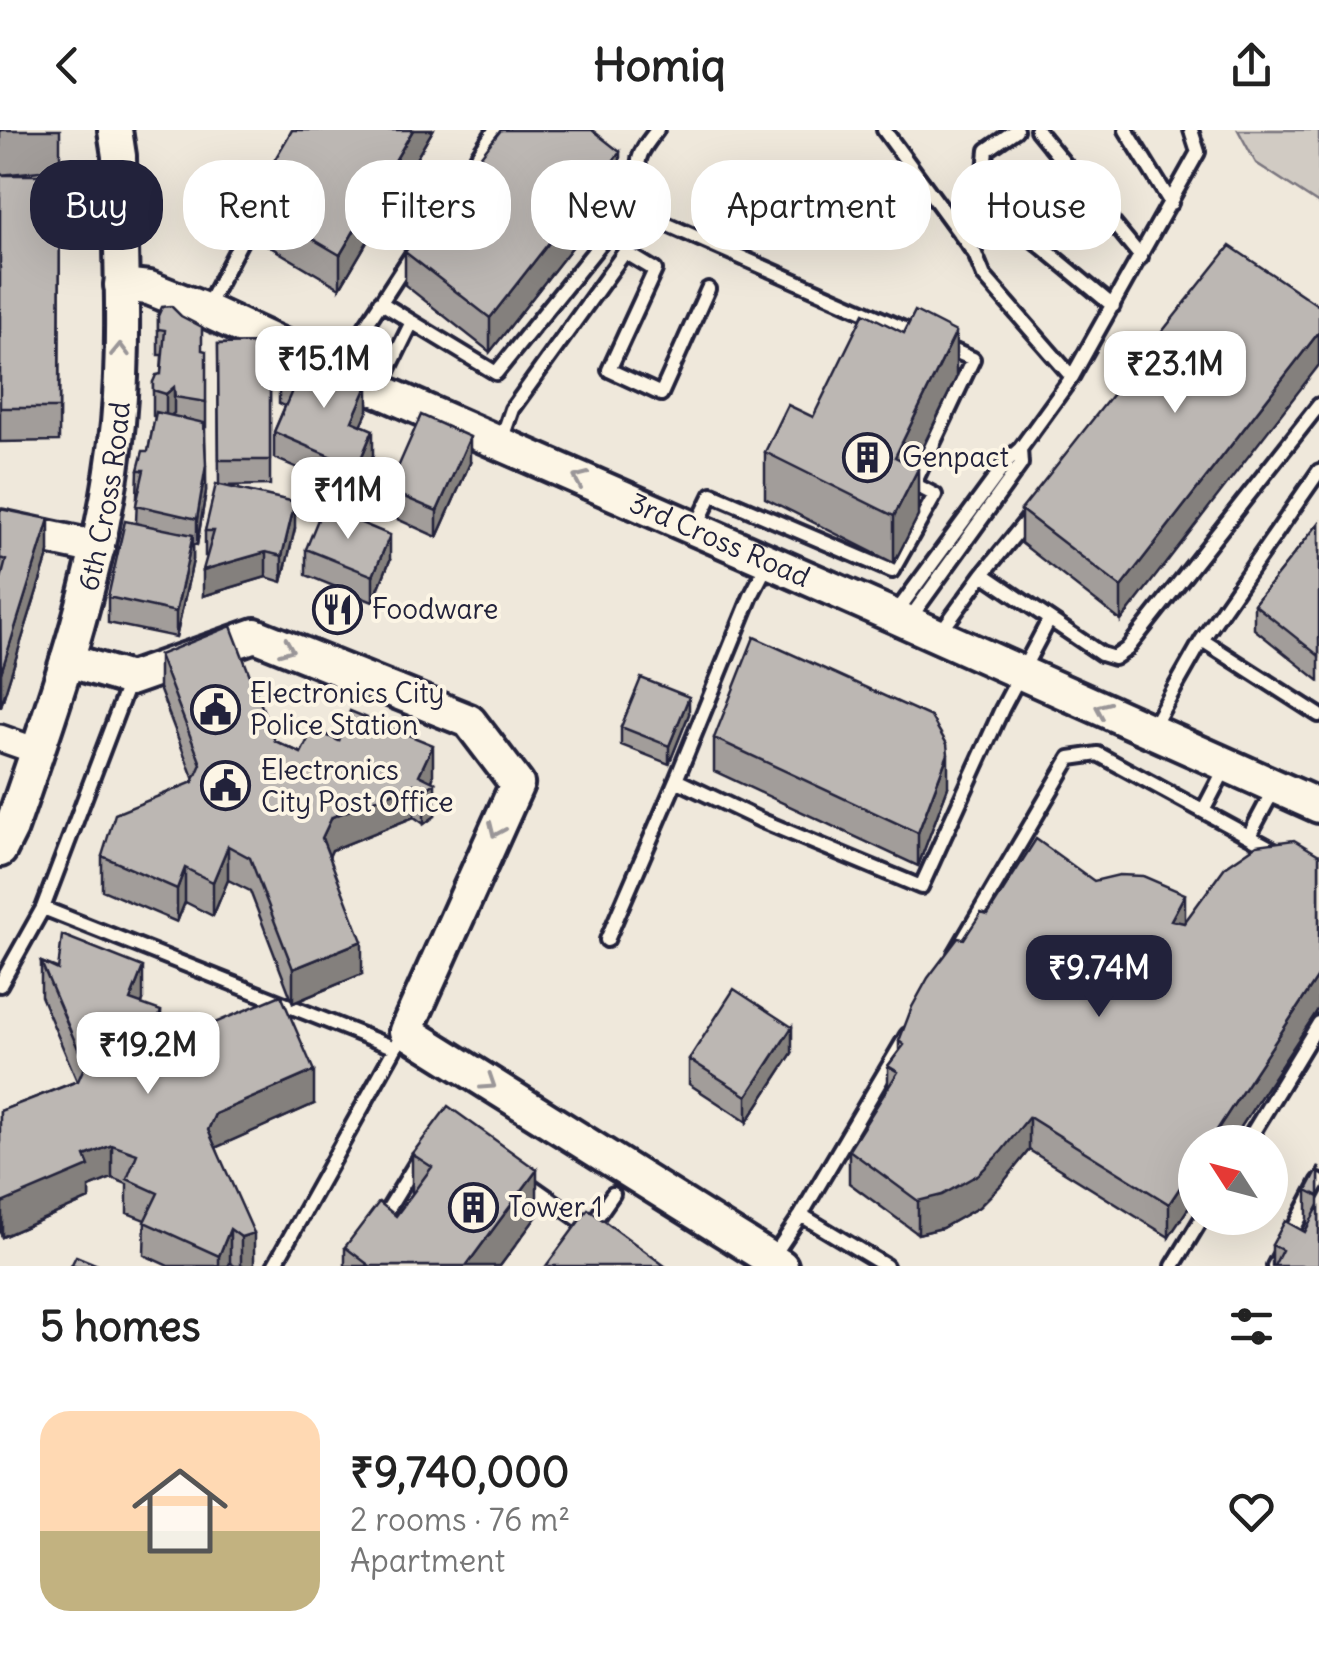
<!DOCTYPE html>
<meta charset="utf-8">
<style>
body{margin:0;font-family:Delius,sans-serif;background:#f2f2f2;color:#222;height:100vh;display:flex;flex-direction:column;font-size:38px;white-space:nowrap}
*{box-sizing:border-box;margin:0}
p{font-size:32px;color:#767676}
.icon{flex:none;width:55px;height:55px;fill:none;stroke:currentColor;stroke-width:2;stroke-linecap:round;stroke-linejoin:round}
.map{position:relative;height:1136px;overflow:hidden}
.panel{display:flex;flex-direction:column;background:#fff;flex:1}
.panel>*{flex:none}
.banner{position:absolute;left:30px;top:30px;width:1260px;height:90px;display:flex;gap:20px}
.needle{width:65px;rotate:306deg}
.fabs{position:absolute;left:1178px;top:995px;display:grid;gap:20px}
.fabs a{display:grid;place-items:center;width:110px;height:110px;border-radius:50%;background:#fff;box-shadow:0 10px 40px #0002;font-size:50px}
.price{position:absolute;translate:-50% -85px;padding:0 22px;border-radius:20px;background:#fff;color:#222;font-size:32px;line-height:65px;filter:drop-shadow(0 2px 5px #0008)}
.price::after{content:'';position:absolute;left:50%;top:60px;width:30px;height:22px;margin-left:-15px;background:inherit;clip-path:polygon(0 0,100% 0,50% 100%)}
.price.active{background:#22223b;color:#fff}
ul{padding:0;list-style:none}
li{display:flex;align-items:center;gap:30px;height:250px;padding:0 40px}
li+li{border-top:2px solid #e0e0e0}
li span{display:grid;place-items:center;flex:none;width:280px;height:200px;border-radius:30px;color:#555}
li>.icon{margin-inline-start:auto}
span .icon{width:120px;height:120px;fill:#fffc;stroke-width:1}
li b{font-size:42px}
h2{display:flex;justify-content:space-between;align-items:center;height:120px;padding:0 40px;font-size:42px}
.pill{padding:0 35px;border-radius:40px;background:#fff;box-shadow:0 10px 40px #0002;font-size:35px;line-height:90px}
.pill.active{background:#22223b;color:#fff}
header{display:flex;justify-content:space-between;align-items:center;height:130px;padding:0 40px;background:#fff;font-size:45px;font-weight:700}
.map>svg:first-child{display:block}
</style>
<header><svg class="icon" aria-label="back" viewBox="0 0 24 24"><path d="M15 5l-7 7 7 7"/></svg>Homiq<svg class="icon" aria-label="share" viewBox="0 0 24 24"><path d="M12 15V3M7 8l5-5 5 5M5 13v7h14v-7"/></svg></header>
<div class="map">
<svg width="1319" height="1136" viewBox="0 0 1319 1136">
<rect width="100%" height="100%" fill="#efe8db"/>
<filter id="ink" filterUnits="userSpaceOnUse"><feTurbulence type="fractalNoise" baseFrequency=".01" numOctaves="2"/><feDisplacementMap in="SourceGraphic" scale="20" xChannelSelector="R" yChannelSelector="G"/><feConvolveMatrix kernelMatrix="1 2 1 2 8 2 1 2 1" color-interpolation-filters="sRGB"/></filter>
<g filter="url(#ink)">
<path fill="#d1cbc3" stroke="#7a767f" stroke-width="2.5" d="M1238,0H1319V74L1256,33Z"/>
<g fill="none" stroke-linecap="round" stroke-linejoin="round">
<defs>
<path id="lane" d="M884,0L975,124L984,146L1072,247L1020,319L1009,329L895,484
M1016,0L987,20L984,51L1006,87L1113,176
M1037,0L1141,127
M1126,0L1171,73
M455,60L495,0
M625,122L655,140L609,240L661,264L708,159
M380,172L412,192
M206,178L257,81
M337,240L413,123
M1072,247L1198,22L1191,0
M380,257L412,192L496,243L643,61C634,28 638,25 657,0
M501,311L512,279L650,87L920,206
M696,397L712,364L892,441L935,365L914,354L973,229L943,216
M983,444L1030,386
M908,491L1021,334L1020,319
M940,503L983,444L1101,524L1114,528L1127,519L1319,275
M1202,510L1319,585
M1152,598L1202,510L1319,341
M676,650L751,466L768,433
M1203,681L1227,635
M1249,706L1274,659
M43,778L395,918
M607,810L676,650L760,690L921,757L1002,579L1049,490
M955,824L1070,628L1098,624L1278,722
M0,855L43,778L130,549
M1247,1012L1319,893
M523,1050L590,1097
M801,1085L886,1136
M381,1091L420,1027
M592,1099L590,1097L613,1064
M772,1128L801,1085L907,905
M274,1136L399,911
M1173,1136L1202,1088
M1274,1136L1319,1051"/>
<path id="street" d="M0,608L37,621"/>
<g id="secondary">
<path id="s1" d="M121,155L149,158L205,180L378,260L894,486L1319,676"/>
<path d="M0,397L98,418"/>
<path d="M67,530L130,549L255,505L469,591L517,654L406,901L781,1136"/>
<path id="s2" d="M0,720L11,698C57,566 104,433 118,293C126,206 120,113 119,26L115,0"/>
</g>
</defs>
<use href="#lane" stroke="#22223b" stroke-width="20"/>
<use href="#street" stroke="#22223b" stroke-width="32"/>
<use href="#secondary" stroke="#22223b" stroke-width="40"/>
<use href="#lane" stroke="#fcf5e5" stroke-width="12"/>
<use href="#street" stroke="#fcf5e5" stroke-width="25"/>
<use href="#secondary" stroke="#fcf5e5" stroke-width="32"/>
</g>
<path fill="#a29d9a" stroke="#22223b" stroke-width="2.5" d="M0,0H60V39L0,45Z
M433,0L340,158L250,105V72Z
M0,45H60L59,311L0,312Z
M620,56L490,222L405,155V122Z
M1319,176L1121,491L1021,413V380Z
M158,186L206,272V297H205L206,361L197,415L193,414V430L176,507L108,493V467L136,393L138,340L148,321L155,287L153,286V252L161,244L162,225H158Z
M270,213V355L224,356L295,398L282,452L266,447L203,466L207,426H205V401L219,355L218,214Z
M279,248L368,280L361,295L373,325L357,363L274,328V302L285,276L279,273Z
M956,248L913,337L918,386L894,433L765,368V322L813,287Z
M470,333L437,407L388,385V360Z
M0,379L49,422L1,576H0Z
M1319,393V551L1254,499V474Z
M306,419L390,430L373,472L306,445Z
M159,525L275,611L301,623L339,611L433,648L432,651L435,686L424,694L414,687L332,720L329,727L362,844L293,873L250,761L228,750L213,786L185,772L177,792L102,760V726L194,650L159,558Z
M689,584L669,634L621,615V597Z
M714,608L948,657L918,736L714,641Z
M1319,725V878L1231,1012H1195L1169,1107L1029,1020L1001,1055L979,1077L942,1098L918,1104L849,1053V1020L888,958V936L899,921V911L964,809L988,785L1094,751L1185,791Z
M41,832L143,871L141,874L161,915L179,922L198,912V900L314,974L216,1017L254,1136H235L230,1133L228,1136H168L144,1125L145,1090L127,1083V1054L112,1048L89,1057V1069L2,1107L0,1102V981L77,951L41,866Z
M792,923L747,992L689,954V929Z
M412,1024L537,1086L500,1136H345V1117L396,1086L412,1064Z
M1319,1037V1136H1272V1115L1305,1102L1309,1094L1307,1093V1060Z"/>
<path fill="#84807d" stroke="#22223b" stroke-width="2.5" d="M413,0H433L340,158V125Z
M620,22V56L490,222V188Z
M956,202V248L895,374V327Z
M1319,202V235L1121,491V457Z
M368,254V280L352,316V291Z
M174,257V283L166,289V264Z
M373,300V325L357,363V338Z
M470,307V333L437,407V381Z
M206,335V361L197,415V389Z
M918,339V386L894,433V386Z
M295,372V398L282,452V426Z
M49,389V422L1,576V543Z
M193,405V430L176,507V482Z
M390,405V430L373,472V446Z
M266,422V447L203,466V440Z
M689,567V584L669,634V616Z
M433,615V648L429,657L435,653V686L424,694V661L419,645Z
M948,624V657L918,736V703Z
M414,654V687L332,720L322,741V708L332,687Z
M228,716V750L213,786V752Z
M185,738V772L177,792V759Z
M1185,764V797L1171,790Z
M362,811V844L293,873V839Z
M143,837V871L130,904V870Z
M1319,845V878L1231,1012H1209Z
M161,881V915L151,911Z
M792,897V923L747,992V966Z
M314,941V974L215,1018L208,1000L215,984Z
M1029,987V1020L1001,1055L979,1077L942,1098L918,1104V1071Z
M112,1015V1048L89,1057V1069L2,1107V1073L85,1026Z
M1195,1035V1068L1169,1107V1074Z
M537,1040V1086L500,1136H466Z
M230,1099V1133L228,1136H219V1126Z
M254,1103V1136H241V1107Z"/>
<path fill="#bcb7b3" stroke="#22223b" stroke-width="2.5" d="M292,0H413L340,125L250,72Z
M501,0H592L620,22L490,188L405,122Z
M0,45H60L59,278H0Z
M1230,116L1319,176V202L1121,457L1021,380Z
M171,176L181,186L202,197V220L206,221V272L175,267L174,257L166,264L153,260V252L156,245L161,244L165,200L158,199V186L162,177Z
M915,181L956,202L895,327L918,339L894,386L765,322L788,275L813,287L864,183L904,203Z
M270,213V330H219L218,214Z
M291,222L368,254L352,291L373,300L357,338L274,302L295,254L279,248Z
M156,282L204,293L206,335L197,389L136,375L144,340H138L143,321H148Z
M421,285L470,307L437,381L388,360Z
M216,354L295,372L282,426L266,422L203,440L214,401H205Z
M323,377L390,405L373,446L306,419Z
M0,379L49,389L1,543L0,453L6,430L0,428Z
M125,391L193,405L176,482L108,467Z
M1319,393V526L1254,474Z
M231,496L275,611L301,623L313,599L339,611L350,581L433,615L419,645L435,653L424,661L414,654L332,687L322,708L362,811L293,839L250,728L228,716L213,752L185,738L177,759L102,726L115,684L193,652L201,634L159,525Z
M754,507L931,587L947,614L948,624L918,703L714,608Z
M641,548L689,567L669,616L621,597Z
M1036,709L1094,751L1119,745L1143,746L1185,764L1171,790L1184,793L1225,737L1257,715L1294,710L1319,725V845L1209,1012H1195V1035L1169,1074L1029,987L1001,1022L979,1044L942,1065L918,1071L849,1020L898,942L888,936L904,915L899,911L912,877L928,848L958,808L964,809L981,783L988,785Z
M62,805L143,837L130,870L161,881L151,911L179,922L203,909L198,900L281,865L314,941L215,984L208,1000L254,1103L241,1107L230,1099L219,1126L144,1092L158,1063L127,1049L137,1024L112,1015L85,1026L89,1036L2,1073L0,1069V981L78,951L85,935L41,832L58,840Z
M734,859L792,897L747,966L689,929Z
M448,976L537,1040L466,1136H370L345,1117L379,1072L396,1086L432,1037L412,1024Z
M1319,1037V1066L1307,1060Z
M1319,1075V1136H1274L1282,1120L1272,1115L1285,1091L1305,1102Z
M588,1079L665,1136H546Z
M76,1126L100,1136H71Z"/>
<defs><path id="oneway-chevron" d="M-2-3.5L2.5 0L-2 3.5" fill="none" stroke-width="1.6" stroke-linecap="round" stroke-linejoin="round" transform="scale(2.5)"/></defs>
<g stroke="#9a9698">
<use href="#oneway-chevron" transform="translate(120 220) rotate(-89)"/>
<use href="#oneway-chevron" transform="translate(580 349) rotate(-156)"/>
<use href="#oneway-chevron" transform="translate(287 518) rotate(22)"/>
<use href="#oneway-chevron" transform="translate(1102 579) rotate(-156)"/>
<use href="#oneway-chevron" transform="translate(496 700) rotate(114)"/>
<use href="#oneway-chevron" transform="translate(489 953) rotate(33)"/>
</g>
</g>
<defs>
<symbol id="building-ring" viewBox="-11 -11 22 22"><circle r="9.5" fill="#fcf5e5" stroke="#22223b" stroke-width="1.5"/><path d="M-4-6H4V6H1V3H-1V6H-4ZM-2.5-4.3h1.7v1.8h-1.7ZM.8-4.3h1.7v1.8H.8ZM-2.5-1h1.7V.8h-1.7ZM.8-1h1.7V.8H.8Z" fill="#22223b"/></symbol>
<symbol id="restaurant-ring" viewBox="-11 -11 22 22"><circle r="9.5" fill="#fcf5e5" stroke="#22223b" stroke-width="1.5"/><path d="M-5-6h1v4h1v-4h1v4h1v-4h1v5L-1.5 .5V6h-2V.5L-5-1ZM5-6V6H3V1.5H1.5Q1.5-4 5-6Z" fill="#22223b"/></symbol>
<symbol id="civic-ring" viewBox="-11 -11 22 22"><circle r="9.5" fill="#fcf5e5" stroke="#22223b" stroke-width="1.5"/><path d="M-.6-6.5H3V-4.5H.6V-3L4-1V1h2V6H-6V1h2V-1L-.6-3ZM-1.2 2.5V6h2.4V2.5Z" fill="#22223b"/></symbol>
</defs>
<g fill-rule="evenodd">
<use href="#building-ring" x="840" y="300" width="55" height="55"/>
<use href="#restaurant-ring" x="310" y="452" width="55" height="55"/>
<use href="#civic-ring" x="188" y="552" width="55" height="55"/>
<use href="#civic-ring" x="198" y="628" width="55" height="55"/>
<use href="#building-ring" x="446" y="1050" width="55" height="55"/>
</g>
<g text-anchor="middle" stroke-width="8" stroke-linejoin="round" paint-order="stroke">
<g font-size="28" fill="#22223b" stroke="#fcf5e5" text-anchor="start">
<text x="902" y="337">Genpact</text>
<text x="372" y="489">Foodware</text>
<text x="250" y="573">Electronics City<tspan x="250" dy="32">Police Station</tspan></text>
<text x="261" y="650">Electronics<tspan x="261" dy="32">City Post Office</tspan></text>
<text x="508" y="1087">Tower 1</text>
</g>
<g font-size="28" fill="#22223b" stroke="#fcf5e5">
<text dy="10" stroke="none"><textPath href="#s2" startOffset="370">6th Cross Road</textPath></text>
<text dy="10" stroke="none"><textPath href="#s1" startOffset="652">3rd Cross Road</textPath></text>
</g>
</g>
</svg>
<div class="fabs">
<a><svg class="needle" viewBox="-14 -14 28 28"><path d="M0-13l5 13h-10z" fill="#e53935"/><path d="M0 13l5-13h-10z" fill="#767676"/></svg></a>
</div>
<b class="price" style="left:324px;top:281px">₹15.1M</b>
<b class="price" style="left:1175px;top:286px">₹23.1M</b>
<b class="price" style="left:348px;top:412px">₹11M</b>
<b class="price active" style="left:1099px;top:890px">₹9.74M</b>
<b class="price" style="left:148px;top:967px">₹19.2M</b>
<div class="banner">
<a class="pill active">Buy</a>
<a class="pill">Rent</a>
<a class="pill">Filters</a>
<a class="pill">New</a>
<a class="pill">Apartment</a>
<a class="pill">House</a>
</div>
</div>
<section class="panel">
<h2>5 homes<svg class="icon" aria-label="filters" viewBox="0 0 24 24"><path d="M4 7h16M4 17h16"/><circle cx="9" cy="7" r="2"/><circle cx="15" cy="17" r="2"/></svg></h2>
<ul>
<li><span style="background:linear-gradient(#ffd9b3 60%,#c2b280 0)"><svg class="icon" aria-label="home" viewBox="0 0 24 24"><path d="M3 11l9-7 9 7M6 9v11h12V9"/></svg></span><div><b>₹9,740,000</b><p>2 rooms · 76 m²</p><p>Apartment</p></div><svg class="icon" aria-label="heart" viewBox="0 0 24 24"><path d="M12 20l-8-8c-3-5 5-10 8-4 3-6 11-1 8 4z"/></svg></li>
</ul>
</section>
